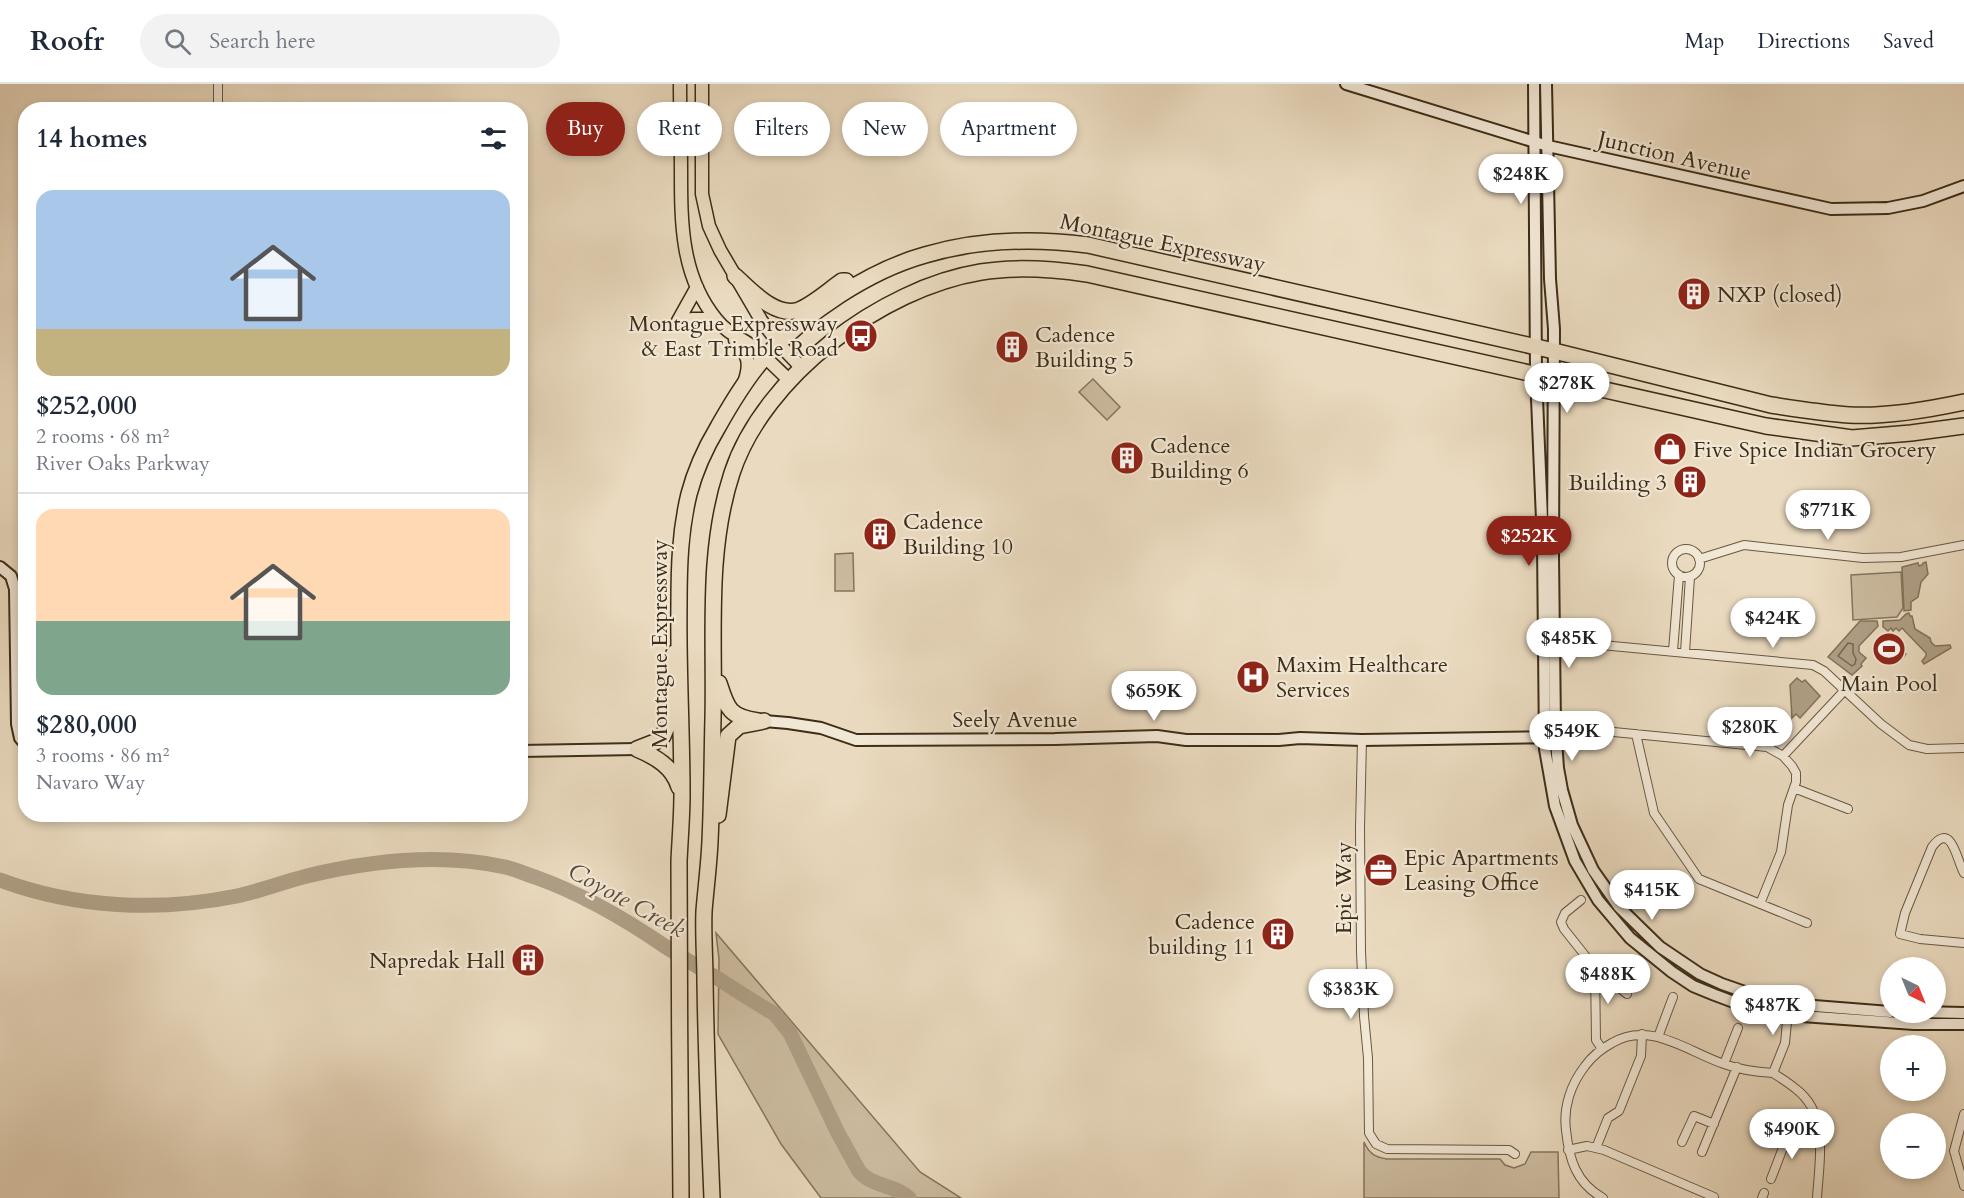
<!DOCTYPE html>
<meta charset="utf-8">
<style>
body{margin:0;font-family:Cardo,serif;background:#f2f2f3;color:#1f2937;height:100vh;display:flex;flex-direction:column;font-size:22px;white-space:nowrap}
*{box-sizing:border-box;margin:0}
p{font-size:20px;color:#747a83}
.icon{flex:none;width:33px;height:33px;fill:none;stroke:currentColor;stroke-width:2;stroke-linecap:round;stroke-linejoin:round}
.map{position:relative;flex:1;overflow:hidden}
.side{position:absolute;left:18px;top:18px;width:510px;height:720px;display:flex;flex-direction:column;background:#fff;border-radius:24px;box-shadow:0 3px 9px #0003}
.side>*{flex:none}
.hud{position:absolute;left:546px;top:18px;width:570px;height:54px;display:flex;gap:12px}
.needle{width:39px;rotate:137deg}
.buttons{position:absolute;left:1880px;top:873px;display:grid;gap:12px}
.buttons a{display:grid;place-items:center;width:66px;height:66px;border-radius:50%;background:#fff;box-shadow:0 3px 9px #0003;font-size:30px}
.price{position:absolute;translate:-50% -51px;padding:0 14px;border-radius:21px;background:#fff;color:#222;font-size:20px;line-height:39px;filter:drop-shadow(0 2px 3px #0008)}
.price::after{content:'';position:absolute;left:50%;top:36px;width:18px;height:14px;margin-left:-9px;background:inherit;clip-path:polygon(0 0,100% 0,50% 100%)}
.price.active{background:#8f2418;color:#fff}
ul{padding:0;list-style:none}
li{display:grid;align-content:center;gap:12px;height:318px;padding:0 18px}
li+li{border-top:2px solid #e0e1e3}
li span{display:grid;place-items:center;height:186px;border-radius:18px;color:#555}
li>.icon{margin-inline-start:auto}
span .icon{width:108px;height:108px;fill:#fffc;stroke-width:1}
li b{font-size:26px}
h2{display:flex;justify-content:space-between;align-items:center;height:72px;padding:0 18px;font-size:26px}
.tag{padding:0 21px;border-radius:27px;background:#fff;box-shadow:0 3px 9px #0003;font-size:21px;line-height:54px}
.tag.active{background:#8f2418;color:#fff}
header{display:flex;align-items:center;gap:36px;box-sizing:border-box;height:84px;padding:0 30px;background:#fff;border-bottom:2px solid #e0e1e3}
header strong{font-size:28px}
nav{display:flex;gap:33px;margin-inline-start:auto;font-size:21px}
.search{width:420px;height:54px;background:#f2f2f3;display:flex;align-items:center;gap:15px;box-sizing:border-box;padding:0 21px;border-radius:33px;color:#747a83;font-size:22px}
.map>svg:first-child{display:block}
</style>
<header>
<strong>Roofr</strong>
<div class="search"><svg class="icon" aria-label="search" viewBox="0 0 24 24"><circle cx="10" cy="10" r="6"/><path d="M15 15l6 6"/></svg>Search here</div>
<nav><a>Map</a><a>Directions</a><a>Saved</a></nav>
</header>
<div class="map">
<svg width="1964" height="1114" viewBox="0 0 1964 1114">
<rect width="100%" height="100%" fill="#eadabf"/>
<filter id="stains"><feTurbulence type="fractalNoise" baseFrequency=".00333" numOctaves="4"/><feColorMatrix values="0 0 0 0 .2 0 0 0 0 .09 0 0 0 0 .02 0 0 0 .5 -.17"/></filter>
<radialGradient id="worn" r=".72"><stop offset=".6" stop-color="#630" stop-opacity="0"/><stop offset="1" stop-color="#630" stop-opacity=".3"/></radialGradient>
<path fill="#cdbda2" stroke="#85755c" stroke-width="1.5" d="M1093,295L1120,323L1107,336L1079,308Z
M853,469L854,507H835V470Z
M1901,488L1903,524L1897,533L1853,536L1851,491Z
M716,849L920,1088L961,1114H821L781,1060L718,950L719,875Z
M1364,1058C1369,1069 1374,1073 1387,1075H1500L1505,1081L1514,1084L1525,1080L1531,1068H1558L1559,1114H1364Z"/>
<path fill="#af9f86" stroke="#81715a" stroke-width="1.5" d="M1926,478L1928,490L1921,498L1918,513L1911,518V526L1904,527L1902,483L1918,479L1919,482L1922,481L1923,479Z
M1909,529L1910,532H1912L1915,545L1930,554L1931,558L1935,562L1950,561L1951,564L1924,580L1922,577L1926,572V569L1902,544L1899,547L1896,544L1893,547L1891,544L1888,547L1883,543V537L1900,536L1906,530Z
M1860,537H1877L1878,542L1859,562V568L1866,574L1861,580L1862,582L1852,591L1828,573Z
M1883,552L1889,557L1893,553L1902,562L1900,564L1906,570L1901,576L1898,574L1895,576L1892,574L1890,576L1887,574L1885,575L1876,566L1880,562L1877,559Z
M1797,594L1802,598L1805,596L1820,612L1800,634L1796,630L1792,634L1790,601Z"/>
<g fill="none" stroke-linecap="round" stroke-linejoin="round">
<path stroke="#76664e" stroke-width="1.5" d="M1848,559L1853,560V569L1856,575L1855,580L1852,582L1838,572Z"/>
<path stroke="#af9f86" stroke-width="15" d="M0,796C75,824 158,828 237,812C260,807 283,798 307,792C369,777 441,769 505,783C515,785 525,790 535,793C583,810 625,835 666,863C683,874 700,884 717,894C736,906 755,919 775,930L790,949L838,1049L859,1087C872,1103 894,1100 909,1114"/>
<defs>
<path id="street" d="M218,0V26
M1672 479a14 14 0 1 1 28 0a14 14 0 1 1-28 0Z
M1699,475L1744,461L1863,474L1901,473L1964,461
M1549,556L1813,581L1824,587L1881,640L1909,661L1927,665L1964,664
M1673,567L1679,491
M1685,568L1690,493
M1583,645L1767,663L1783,672L1792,682L1796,689V698L1788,721L1781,768L1760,820
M1636,650L1654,729L1699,795L1807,839
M1362,656L1360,744L1361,868L1364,932L1368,974L1369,1049L1376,1060L1387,1065L1509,1066L1515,1070
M1783,672L1845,606
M1794,704L1848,725
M1964,789C1957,778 1952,736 1932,763L1905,829L1900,850L1920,855L1964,859
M1581,816L1565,829L1561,838L1564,845L1595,884L1627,910
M1595,884L1596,956L1602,965
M1658,953L1673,913
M1724,980L1738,944
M1773,989C1781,994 1789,999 1796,1005C1830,1031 1819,1077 1817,1114
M1773,989L1785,959L1788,927
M1964,1030L1954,1067L1964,1102
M1769,1040L1809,1053H1821
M1682,1058L1694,1032L1714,1040
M1596,1064L1608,1034L1619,1027L1641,972L1642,950
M1568,1066L1587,1062L1604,1066L1714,1113
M1702,1068L1737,983
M1771,1095L1789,1048
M1603,1114C1576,1099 1569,1075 1566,1046C1563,1023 1571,1000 1585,982C1593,971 1601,965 1612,959C1650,936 1688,968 1724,980C1740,986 1757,988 1773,989
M1762,1114L1764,1109"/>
<path id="secondary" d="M1346,0L1548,62L1831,125L1888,124L1923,117L1964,102
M1534,0L1536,290L1543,460L1545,665L1555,722L1575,777L1598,816L1630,854L1672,888L1693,902L1715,911L1739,920L1788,931L1914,940H1964
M1546,0L1550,195L1554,245L1553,472L1555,641L1558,684L1562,706L1572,741L1593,786L1619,823L1660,863L1700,890L1722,900L1765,915L1789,920L1890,928
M0,483L11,492L15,505L17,640L20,654L26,661
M764,637L788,639L821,644L856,656L1055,655L1157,652L1186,656H1279L1300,654L1362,656L1553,653
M520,667L637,665
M1919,928L1964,929"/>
<path id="primary" d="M680,0C680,29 681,58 681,87C681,139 681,192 716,235C728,250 738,252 752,262C765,272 777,285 789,296
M702,0V110L709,142L720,166L761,236L779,260L802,284
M678,237L697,203
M678,237L693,235H716
M735,256C747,272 751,276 745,296"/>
<path id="highway" d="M735,192C751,206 775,234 799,226C814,220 829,206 842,197H846
M719,599C727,624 729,633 758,637
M637,665L655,658L663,652L668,640V592L674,569
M637,665C656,673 673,683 679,703
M718,731L728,652L739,642L764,637
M681,1114C680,1002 679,889 679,777C680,755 682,732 682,710C682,646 678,583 679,520C679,483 680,447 689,410C695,387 706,363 718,343C732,318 747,293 766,272C806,229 868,187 925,171C979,155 1033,154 1088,161L1554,267L1771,321C1797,325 1823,329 1849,331C1882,333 1931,325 1964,318
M712,1114C709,1042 706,970 705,897C705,874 703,850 704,827C706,803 709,780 710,757C712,716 712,675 713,634C715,552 706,468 732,389C764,292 882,204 981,188C1016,182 1052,185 1087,190L1766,342L1852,354L1911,349L1964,342"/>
</defs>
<use href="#street" stroke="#685841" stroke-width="10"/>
<use href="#secondary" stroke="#3d2d17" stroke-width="14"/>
<use href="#primary" stroke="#3d2d17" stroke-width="15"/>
<use href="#highway" stroke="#3d2d17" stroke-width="18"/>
<use href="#street" stroke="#f1e7d5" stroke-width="8"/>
<use href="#secondary" stroke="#f1e7d5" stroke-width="10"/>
<use href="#primary" stroke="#eadabf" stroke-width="12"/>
<use href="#highway" stroke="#eadabf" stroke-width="15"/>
</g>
<defs>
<symbol id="building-disc" viewBox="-11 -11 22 22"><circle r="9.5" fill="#8f2418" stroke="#f1e7d5"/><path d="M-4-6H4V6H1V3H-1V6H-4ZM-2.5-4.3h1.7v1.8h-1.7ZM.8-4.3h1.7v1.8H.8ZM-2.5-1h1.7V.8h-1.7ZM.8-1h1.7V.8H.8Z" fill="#fff"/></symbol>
<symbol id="bus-disc" viewBox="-11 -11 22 22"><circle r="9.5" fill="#8f2418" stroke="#f1e7d5"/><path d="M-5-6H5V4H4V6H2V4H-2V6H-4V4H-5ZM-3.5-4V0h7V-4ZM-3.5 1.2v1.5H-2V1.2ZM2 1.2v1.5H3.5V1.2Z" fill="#fff"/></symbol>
<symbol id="shop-disc" viewBox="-11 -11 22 22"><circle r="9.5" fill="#8f2418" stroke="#f1e7d5"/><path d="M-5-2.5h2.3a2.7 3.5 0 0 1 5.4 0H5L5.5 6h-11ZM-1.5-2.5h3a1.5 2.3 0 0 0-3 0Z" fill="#fff"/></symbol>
<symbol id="stadium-disc" viewBox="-11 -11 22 22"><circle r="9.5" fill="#8f2418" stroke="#f1e7d5"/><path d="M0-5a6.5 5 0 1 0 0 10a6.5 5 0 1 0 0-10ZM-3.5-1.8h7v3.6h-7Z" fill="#fff"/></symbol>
<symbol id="hospital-disc" viewBox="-11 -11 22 22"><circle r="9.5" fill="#8f2418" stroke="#f1e7d5"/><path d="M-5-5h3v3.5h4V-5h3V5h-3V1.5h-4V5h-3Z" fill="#fff"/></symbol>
<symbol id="office-disc" viewBox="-11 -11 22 22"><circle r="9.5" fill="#8f2418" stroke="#f1e7d5"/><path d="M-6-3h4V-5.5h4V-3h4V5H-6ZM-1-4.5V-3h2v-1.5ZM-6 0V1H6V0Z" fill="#fff"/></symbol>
</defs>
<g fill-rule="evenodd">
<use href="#building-disc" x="1675" y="191" width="38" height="38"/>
<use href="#bus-disc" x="842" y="233" width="38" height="38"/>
<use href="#building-disc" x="993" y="244" width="38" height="38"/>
<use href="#shop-disc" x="1651" y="346" width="38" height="38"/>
<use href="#building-disc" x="1108" y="355" width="38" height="38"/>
<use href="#building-disc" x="1671" y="379" width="38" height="38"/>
<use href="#building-disc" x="861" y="431" width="38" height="38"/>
<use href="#stadium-disc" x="1870" y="546" width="38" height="38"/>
<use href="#hospital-disc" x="1234" y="574" width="38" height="38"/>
<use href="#office-disc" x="1362" y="767" width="38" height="38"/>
<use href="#building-disc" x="1259" y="831" width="38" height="38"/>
<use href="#building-disc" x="509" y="857" width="38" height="38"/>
</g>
<g text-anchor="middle" stroke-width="4.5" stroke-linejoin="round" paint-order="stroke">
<g font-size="22" fill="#3d2d17" stroke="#f1e7d5">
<text transform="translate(1675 71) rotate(13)" y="8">Junction Avenue</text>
<text transform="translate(1163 158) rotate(12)" y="8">Montague Expressway</text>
<text transform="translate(659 560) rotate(-90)" y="8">Montague Expressway</text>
<text x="1015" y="643">Seely Avenue</text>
<text transform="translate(1343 804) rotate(-90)" y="8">Epic Way</text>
</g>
<g font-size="22" fill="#3d2d17" stroke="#f1e7d5" text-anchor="start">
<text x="1717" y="218">NXP (closed)</text>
<text x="838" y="247" text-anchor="end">Montague Expressway<tspan x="838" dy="25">&amp; East Trimble Road</tspan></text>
<text x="1035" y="258">Cadence<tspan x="1035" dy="25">Building 5</tspan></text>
<text x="1150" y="369">Cadence<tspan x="1150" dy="25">Building 6</tspan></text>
<text x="1693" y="373">Five Spice Indian Grocery</text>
<text x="1667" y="406" text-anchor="end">Building 3</text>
<text x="903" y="445">Cadence<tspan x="903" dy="25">Building 10</tspan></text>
<text x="1276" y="588">Maxim Healthcare<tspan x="1276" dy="25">Services</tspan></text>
<text x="1889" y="607" text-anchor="middle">Main Pool</text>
<text x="1404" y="781">Epic Apartments<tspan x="1404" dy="25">Leasing Office</tspan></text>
<text x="1255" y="845" text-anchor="end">Cadence<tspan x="1255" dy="25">building 11</tspan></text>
<text x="505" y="884" text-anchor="end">Napredak Hall</text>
</g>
<g font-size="24" font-style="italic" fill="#5a4a33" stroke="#f1e7d5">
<text transform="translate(627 816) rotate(29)" y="8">Coyote Creek</text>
</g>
</g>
<rect width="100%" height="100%" filter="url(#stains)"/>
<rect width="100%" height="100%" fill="url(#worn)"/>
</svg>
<div class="buttons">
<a><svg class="needle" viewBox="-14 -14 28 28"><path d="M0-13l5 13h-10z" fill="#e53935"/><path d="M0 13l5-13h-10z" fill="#747a83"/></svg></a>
<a>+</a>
<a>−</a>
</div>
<b class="price" style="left:1521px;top:121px">$248K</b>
<b class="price" style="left:1567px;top:330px">$278K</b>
<b class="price" style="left:1828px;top:457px">$771K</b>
<b class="price active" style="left:1529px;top:483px">$252K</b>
<b class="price" style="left:1773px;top:565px">$424K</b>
<b class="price" style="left:1569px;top:585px">$485K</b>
<b class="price" style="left:1154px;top:638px">$659K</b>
<b class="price" style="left:1750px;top:674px">$280K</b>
<b class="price" style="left:1572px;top:678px">$549K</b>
<b class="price" style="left:1652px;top:837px">$415K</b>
<b class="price" style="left:1608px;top:921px">$488K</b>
<b class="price" style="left:1351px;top:936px">$383K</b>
<b class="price" style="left:1773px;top:952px">$487K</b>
<b class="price" style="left:1792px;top:1076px">$490K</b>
<div class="hud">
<a class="tag active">Buy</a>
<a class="tag">Rent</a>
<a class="tag">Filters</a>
<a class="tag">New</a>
<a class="tag">Apartment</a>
</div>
<section class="side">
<h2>14 homes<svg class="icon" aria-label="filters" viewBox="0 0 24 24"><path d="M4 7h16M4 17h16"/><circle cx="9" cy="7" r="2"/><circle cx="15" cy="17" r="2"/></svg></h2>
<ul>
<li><span style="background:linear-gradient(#a9c7e8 75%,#c2b280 0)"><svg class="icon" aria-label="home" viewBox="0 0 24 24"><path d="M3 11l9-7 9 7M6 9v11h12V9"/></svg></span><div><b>$252,000</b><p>2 rooms · 68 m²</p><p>River Oaks Parkway</p></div></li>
<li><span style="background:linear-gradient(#ffd9b3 60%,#7fa58c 0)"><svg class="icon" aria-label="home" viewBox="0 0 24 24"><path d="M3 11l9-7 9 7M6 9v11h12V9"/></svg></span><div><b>$280,000</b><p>3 rooms · 86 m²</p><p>Navaro Way</p></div></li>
</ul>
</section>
</div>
